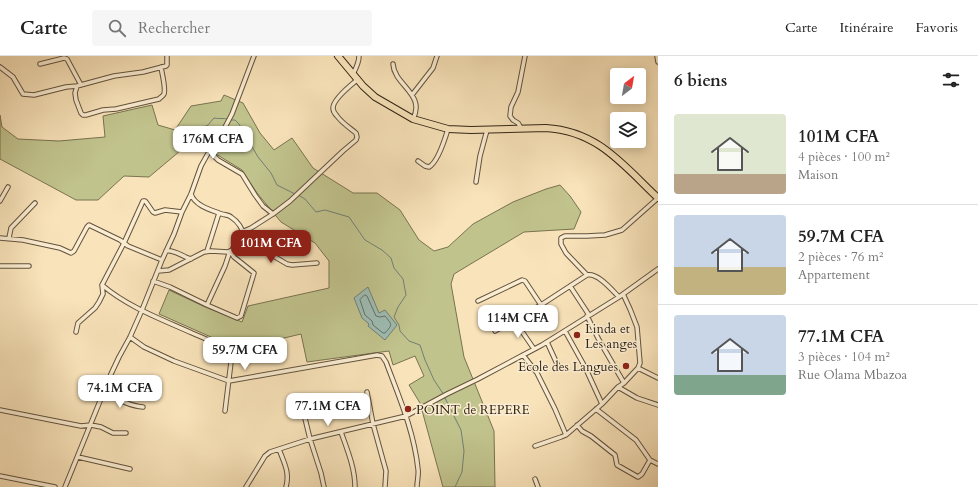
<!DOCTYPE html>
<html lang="fr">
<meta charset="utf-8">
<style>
body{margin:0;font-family:Cardo,serif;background:#f6f6f6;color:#222;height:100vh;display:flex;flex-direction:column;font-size:15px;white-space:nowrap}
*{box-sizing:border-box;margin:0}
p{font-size:13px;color:#767676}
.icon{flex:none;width:22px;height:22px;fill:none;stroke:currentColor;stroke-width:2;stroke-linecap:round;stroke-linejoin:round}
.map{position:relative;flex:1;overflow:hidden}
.side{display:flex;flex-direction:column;background:#fff;width:320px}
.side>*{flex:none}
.needle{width:26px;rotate:31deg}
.fabs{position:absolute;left:610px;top:12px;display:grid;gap:8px}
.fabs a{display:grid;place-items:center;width:36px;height:36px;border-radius:4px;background:#fff;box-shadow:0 2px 10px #0003;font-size:20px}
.price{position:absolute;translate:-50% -34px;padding:0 9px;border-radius:8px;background:#fff;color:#222;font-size:13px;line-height:26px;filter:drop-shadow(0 1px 2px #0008)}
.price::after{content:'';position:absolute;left:50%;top:24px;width:12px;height:9px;margin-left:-6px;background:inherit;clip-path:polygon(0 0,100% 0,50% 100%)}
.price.current{background:#8f2418;color:#fff}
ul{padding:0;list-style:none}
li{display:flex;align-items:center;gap:12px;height:100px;padding:0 16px}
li+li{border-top:1px solid #e0e0e0}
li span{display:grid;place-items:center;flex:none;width:112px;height:80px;border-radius:4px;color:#555}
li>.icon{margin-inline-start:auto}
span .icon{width:48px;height:48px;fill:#fffc;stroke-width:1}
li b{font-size:17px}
h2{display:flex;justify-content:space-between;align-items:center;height:48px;padding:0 16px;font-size:17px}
header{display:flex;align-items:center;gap:24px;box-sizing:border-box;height:56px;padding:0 20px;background:#fff;border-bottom:1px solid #e0e0e0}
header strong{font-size:19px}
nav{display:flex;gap:22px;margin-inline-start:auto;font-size:14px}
.search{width:280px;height:36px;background:#f6f6f6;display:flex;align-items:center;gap:10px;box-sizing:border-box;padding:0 14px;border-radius:4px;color:#767676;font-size:15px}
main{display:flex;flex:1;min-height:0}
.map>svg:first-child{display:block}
</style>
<header>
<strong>Carte</strong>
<div class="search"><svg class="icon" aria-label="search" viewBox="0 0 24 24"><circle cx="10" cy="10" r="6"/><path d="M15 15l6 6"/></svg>Rechercher</div>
<nav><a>Carte</a><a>Itinéraire</a><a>Favoris</a></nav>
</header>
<main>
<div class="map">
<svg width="658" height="431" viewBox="0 0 658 431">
<rect width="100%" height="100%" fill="#f9e3ba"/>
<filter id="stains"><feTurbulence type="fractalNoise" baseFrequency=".005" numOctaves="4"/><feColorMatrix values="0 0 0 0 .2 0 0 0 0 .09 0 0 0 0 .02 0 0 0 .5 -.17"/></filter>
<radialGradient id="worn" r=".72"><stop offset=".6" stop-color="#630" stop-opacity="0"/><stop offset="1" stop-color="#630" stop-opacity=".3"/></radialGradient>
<path fill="#c1c38d" stroke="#787350" d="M224,39L243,47L260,77L274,94L292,82L313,112L353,137H377L400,154L419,184L434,195L448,191L473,168L513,146L546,133L560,129L570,140L581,156L574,173L524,176L454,218L451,228L464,301L494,375L495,431H443L420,347L409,329L424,320L415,300L393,309L389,295L307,306L301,278L238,293L159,258L169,234L203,250L242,266L248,250L329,232V205L315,187L281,166L257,137L242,114L216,98L220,89L212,84L199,79L149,121L124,120L98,144H76L0,103V59L2,71L18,83L59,85L105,81L103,60L152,49L158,69L175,74L191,50L221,45Z"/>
<path fill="#9ebdb4" stroke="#727f74" d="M368,231L379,257L385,254L397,269L385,284L368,270L369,268L362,262L354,242Z"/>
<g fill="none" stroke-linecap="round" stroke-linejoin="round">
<path stroke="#667064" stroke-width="1" d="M365,239L367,240L376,260L380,261L385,260C392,269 393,268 385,277H383L373,269L372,265L365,259L360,244Z"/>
<path stroke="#727f74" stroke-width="1" d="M231,64H235L239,68L258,101L271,117L277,129L295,138
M199,71L207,70L214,62C219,63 223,62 228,63
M298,139L305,143L316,156L325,154L349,161L365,184L382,194L391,202L394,212L403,223L406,239L398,251L394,261L399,269L400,275L409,285L420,289L425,304L434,324L444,339
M445,342L461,374L464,395L462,416L455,431"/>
<defs>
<path id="minor" d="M657,0L658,6
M40,8L64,2L67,3L81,29
M393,8C394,29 426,38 413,63
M0,11L13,21L23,38L34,39L66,31L77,30L114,20L143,16L166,10L167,9V0
M353,18C356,12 359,7 359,0
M77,30L75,37L76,44L81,57L83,59H86L103,54L116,53L159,43C161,41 163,40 164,38C166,32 162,18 161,11
M412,39L433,12L437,0
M521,72L518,67L513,64L510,60L511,51L518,36L525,0
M211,92L214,100L218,104L242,118L255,139L263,150L273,158
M418,105L425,110L429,111C438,106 445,83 448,73
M476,126L480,100L487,74
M191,138C195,150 211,154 222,158C225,159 229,159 231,161C239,166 243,174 245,182L258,191L287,208L292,209L317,207
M0,145L8,131
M0,182L23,184L60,192L71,197L74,195L87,171L89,169L120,184L128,190L162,204
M9,182L11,172L35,147
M166,195C174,193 183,201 191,203
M207,195L219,157
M230,195L234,201L254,217L241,260L237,262L207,249L225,210Z
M0,210H29
M158,215L169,214L204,196L211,195L228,196L232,194L239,180L244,175L251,172L273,158L290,145L343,95L356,84L357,81L356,77C350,72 342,67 337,60C335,58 333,55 333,52C333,43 351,29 357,24
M587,219L566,197L561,188V182L565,180H587L605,179L622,174L658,142
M153,225L170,231L207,249
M102,229C128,251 161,263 192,277C204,282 217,288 229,293L231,295L232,298L225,355
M570,230L589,259
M478,245L522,224L525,225L541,249
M587,260L599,284L624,327
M514,264L534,293
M495,275L541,249L587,219C598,217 611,233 619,241
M565,275L585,311L602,348
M76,276L78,267L95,252L99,246L103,238L102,229L124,187L143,145H145L146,146L153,156L155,157L165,154L182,156
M130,281L144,291L174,305L229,325L377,299L382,300L386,306C399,341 414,375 418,413C419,418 417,425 417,431
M547,286L558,310
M523,299L537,317L555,353L566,379
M638,312L658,322
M618,331L637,342L658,349
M104,336C116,343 130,350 143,351
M367,336L373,368L386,415L385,431
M302,350L310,383L321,417L324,431
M596,353L636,384L650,404
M0,354L81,370L91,369L101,371L113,377H126
M577,369L582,375L591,380L615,399L617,409L638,421L642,418L650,404L658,408
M341,376C347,393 355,412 355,431
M535,390L561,381L566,379L602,348L618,331L624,327L638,312L640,307L637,271L630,253L623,238
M279,393C284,407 290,416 286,431
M78,401L130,413
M0,420L55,431
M535,423L538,431
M65,431L111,318L119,301L130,281L142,254L162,204L174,178L182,156L191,138L201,110L211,92L224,73L232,58L254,0
M246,431L265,400L270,396L310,383L406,360L447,338L478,323L542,289L619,241L658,213"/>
<path id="primary" d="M338,0L363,30L375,41L413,63L448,73L471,74L546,72C598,75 623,109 658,142"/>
</defs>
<use href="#minor" stroke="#62533e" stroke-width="5.5"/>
<use href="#primary" stroke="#2f2314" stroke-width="8"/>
<use href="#minor" stroke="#fbedd2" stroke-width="3.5"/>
<use href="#primary" stroke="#f9e3ba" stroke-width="6"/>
</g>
<g fill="#8f2418" stroke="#fbedd2" stroke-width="1.5">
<circle cx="577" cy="279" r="4"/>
<circle cx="626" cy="310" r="4"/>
<circle cx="408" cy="353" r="4"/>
</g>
<g text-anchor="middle" stroke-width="3" stroke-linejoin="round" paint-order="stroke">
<g font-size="13" fill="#2f2314" stroke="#fbedd2" text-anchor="start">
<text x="585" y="277">Linda et<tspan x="585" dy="15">Les anges</tspan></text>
<text x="618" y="315" text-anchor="end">Ecole des Langues</text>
<text x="416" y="358">POINT de REPERE</text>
</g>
</g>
<rect width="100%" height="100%" filter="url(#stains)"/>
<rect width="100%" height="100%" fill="url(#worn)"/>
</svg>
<div class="fabs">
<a><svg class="needle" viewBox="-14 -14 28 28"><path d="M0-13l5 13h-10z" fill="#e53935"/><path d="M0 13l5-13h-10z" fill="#767676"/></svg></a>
<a><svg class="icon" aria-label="layers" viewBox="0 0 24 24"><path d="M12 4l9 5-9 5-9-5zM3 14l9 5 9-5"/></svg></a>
</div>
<b class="price" style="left:213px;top:104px">176M CFA</b>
<b class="price current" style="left:271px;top:208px">101M CFA</b>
<b class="price" style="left:518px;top:283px">114M CFA</b>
<b class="price" style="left:245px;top:315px">59.7M CFA</b>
<b class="price" style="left:120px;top:353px">74.1M CFA</b>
<b class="price" style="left:328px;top:371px">77.1M CFA</b>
</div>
<section class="side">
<h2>6 biens<svg class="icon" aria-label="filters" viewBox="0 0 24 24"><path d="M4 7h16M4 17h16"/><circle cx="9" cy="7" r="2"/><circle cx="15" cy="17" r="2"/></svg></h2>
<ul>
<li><span style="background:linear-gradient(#dfe7d0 75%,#b9a48a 0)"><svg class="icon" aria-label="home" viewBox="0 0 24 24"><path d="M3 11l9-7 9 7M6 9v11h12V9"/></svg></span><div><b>101M CFA</b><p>4 pièces · 100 m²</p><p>Maison</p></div></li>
<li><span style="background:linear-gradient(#c9d6e8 65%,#c2b280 0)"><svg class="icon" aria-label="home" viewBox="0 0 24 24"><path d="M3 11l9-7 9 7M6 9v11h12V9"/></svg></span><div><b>59.7M CFA</b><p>2 pièces · 76 m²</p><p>Appartement</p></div></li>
<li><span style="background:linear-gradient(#c9d6e8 75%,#7fa58c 0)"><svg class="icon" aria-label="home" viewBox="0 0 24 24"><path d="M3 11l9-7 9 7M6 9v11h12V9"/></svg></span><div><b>77.1M CFA</b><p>3 pièces · 104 m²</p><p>Rue Olama Mbazoa</p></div></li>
</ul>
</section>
</main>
